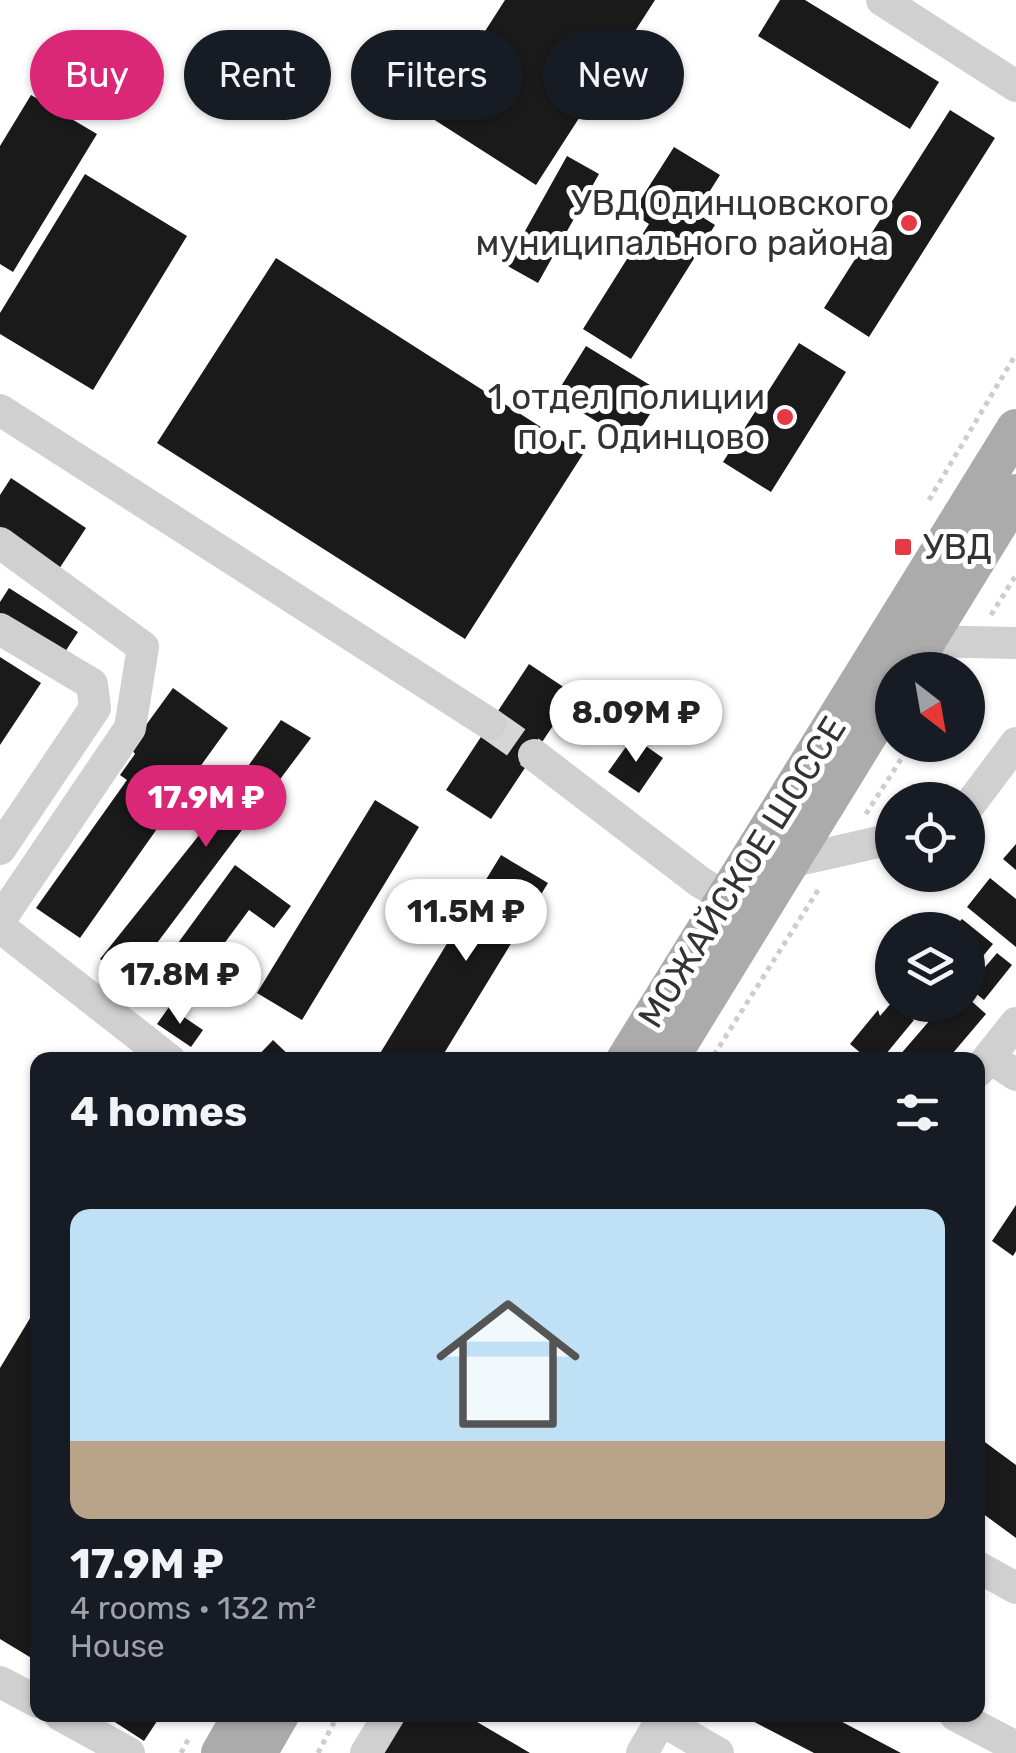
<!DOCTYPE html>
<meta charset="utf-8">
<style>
body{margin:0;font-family:Rubik,sans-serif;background:#20242c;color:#f1f3f6;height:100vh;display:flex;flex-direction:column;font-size:38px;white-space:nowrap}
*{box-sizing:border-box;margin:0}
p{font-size:32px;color:#9ea1a6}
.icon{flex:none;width:55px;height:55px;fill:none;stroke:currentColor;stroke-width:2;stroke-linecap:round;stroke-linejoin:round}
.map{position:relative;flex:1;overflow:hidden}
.sheet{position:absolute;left:30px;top:1052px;width:955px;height:670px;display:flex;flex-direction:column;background:#171b24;border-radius:20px;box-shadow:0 2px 8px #0004}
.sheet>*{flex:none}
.hud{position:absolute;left:30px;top:30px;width:958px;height:90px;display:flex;gap:20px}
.needle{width:65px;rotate:149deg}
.controls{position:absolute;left:875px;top:652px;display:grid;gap:20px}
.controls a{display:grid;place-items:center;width:110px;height:110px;border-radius:50%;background:#171b24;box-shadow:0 2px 8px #0004;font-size:50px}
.price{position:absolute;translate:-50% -85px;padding:0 22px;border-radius:35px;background:#fff;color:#222;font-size:32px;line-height:65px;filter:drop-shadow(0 2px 5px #0008)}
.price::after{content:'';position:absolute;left:50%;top:60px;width:30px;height:22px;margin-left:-15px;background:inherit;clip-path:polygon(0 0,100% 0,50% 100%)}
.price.selected{background:#db2777;color:#fff}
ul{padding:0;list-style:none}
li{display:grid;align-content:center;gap:20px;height:530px;padding:0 40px}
li span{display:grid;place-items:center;height:310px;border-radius:20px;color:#555}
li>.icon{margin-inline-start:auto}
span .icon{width:180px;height:180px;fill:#fffc;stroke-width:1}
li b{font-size:42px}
h2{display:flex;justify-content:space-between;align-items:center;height:120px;padding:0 40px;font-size:42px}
.tag{padding:0 35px;border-radius:45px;background:#171b24;box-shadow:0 2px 8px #0004;font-size:35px;line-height:90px}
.tag.selected{background:#db2777;color:#fff}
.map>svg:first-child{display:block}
</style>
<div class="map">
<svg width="1016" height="1753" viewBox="0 0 1016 1753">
<rect width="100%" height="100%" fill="#fff"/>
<path fill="#1a1a1a" d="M505,0H655L536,185L430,117Z
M780,0H805L939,82L910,129L758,36Z
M31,95L97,134L13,272L0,264V146Z
M950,110L995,138L869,337L824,308Z
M674,147L720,175L696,213L715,225L631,359L583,329L649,224L632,213Z
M567,156L599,174L538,283L506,265Z
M85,174L187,236L93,390L0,334V313Z
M276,258L583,454L465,639L157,443Z
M799,343L846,372L771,492L723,462Z
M586,346L663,393L632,443L555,396Z
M11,478L86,528L59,569L0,530V495Z
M9,588L78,632L61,658L0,619V602Z
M0,657L41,683L0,745Z
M529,664L574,694L491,819L446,790Z
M173,688L228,728L179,796L154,778L133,807L159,826L80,938L36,908L127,780L120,775L135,754L130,747Z
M281,720L311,738L130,979L100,959L196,839Z
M633,737L663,758L639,793L608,772Z
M375,800L419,827L302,1020L257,993Z
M1016,844V870L1003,859Z
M501,855L548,883L440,1060H376Z
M235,865L291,906L274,928L249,910L178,1006L148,984Z
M990,878L1016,899V947L967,907Z
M962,919L993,944L968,974V930H952Z
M997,953L1012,965L984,1000L968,987Z
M968,998L986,1014L947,1060H903L899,1056L943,1005H968Z
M892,1002V1005L914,1020L881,1060H869L850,1044L878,1010L880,1016Z
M169,1007L203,1030L191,1047L157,1024Z
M273,1040L294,1060H254Z
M1016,1205V1251L1013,1256L992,1241Z
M38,1305V1662L0,1639V1368Z
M978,1437L1016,1465V1538L978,1510Z
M104,1715H161L144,1741Z
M399,1715H475L472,1719L530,1753H376Z
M741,1715H829L901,1753H814Z"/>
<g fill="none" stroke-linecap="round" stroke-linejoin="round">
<path stroke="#d6d6d6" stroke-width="32" stroke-dasharray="32 16" stroke-linecap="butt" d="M490,724L534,755"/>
<path stroke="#cdcdcd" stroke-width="5" stroke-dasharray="5 5" stroke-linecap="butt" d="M929,500L1016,354
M991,615L1016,575
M866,814L910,745
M714,1055L820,887
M181,1753L189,1738
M318,1753L338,1715"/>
<path stroke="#d0d0d0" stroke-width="32" d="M882,0L1016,86
M0,410L490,724
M0,543L143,647L130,728L0,920
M0,629L92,684L95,708L0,849
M926,641L1016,643
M534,755L700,882L725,897
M968,807L1016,743
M790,862L892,839
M0,927L170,1060
M989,1057L1016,1075
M978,1071L1016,1023
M978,1567L1016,1588
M0,1682L38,1702
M60,1715L129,1753
M955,1715L1016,1747
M661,1720L718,1753
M366,1753L389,1715
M642,1753L664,1715"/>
<path stroke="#ababab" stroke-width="40" d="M908,670L1016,494
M626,1060L1016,429
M668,1060L892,695
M221,1753L243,1715
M257,1753L279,1715"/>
</g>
<g fill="#e63946" stroke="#fff" stroke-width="4">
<circle cx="909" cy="223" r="10"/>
<circle cx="785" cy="417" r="10"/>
<rect x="893" y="537" width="20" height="20" rx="5"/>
</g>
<g text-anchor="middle" stroke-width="10" stroke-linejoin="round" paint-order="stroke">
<g font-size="35" fill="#333" stroke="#fff" text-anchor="end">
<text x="889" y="215">УВД Одинцовского<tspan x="889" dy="40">муниципального района</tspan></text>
<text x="765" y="409">1 отдел полиции<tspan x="765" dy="40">по г. Одинцово</tspan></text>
<text x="923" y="559" text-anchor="start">УВД</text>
</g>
<g font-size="35" fill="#333" stroke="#fff">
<text transform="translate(742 872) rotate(-58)" y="12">МОЖАЙСКОЕ ШОССЕ</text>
</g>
</g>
</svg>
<div class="controls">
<a><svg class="needle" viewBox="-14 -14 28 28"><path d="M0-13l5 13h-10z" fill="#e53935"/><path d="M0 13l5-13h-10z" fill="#9ea1a6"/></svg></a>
<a><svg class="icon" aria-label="locate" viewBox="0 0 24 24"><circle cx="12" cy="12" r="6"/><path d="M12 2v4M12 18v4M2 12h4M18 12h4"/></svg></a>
<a><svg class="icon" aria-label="layers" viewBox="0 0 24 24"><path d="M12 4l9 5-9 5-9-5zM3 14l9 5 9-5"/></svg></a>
</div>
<b class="price" style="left:636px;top:765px">8.09M ₽</b>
<b class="price selected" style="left:206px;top:850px">17.9M ₽</b>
<b class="price" style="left:466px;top:964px">11.5M ₽</b>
<b class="price" style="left:180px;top:1027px">17.8M ₽</b>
<div class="hud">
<a class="tag selected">Buy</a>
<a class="tag">Rent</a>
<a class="tag">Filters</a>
<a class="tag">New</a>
</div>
<section class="sheet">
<h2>4 homes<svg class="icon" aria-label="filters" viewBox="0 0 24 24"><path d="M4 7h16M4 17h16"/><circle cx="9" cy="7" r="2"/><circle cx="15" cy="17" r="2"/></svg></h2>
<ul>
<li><span style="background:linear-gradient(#bfe0f5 75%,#b9a48a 0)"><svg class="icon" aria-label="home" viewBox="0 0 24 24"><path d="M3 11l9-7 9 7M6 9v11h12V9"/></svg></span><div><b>17.9M ₽</b><p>4 rooms · 132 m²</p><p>House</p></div></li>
</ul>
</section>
</div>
